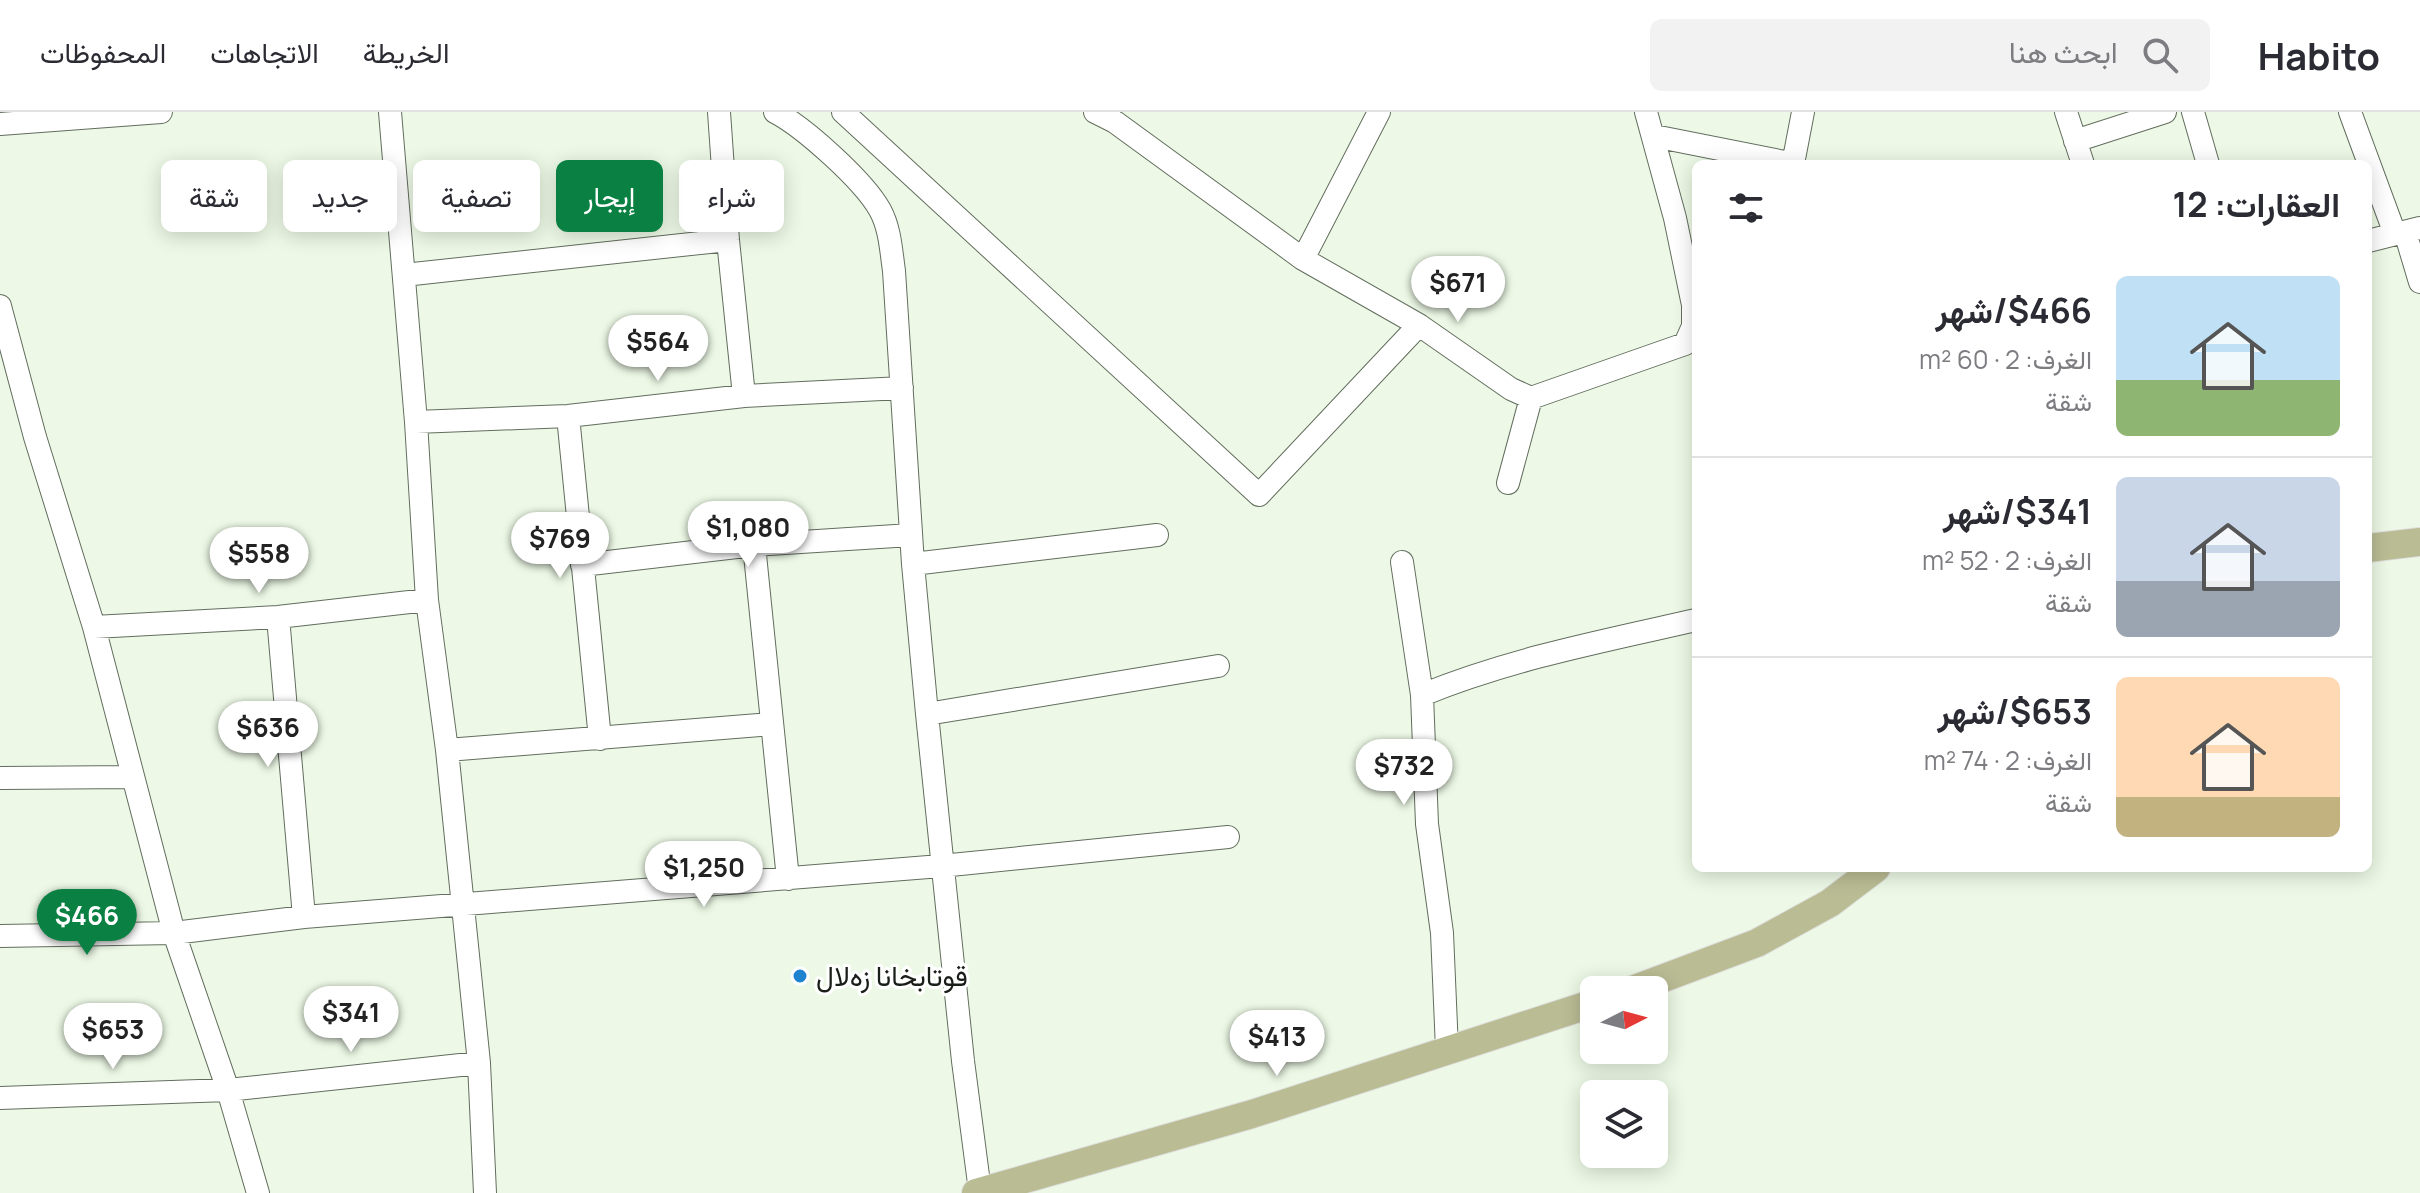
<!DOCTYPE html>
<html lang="ar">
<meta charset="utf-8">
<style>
body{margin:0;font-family:Manrope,Vazirmatn,sans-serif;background:#f2f2f3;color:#2b2b33;direction:rtl;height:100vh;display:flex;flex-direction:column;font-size:30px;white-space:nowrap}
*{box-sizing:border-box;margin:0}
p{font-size:26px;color:#7c7c81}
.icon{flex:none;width:44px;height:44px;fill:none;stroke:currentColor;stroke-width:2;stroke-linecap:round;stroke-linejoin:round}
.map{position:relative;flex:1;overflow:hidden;direction:ltr}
.side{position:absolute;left:1692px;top:48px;width:680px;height:712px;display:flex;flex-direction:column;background:#fff;border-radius:12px;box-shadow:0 4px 20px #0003;direction:rtl}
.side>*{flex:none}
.hud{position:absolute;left:24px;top:48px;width:760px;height:72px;direction:rtl;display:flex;gap:16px}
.needle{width:52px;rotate:84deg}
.fabs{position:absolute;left:1580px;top:864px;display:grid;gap:16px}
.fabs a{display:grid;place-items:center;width:88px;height:88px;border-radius:12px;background:#fff;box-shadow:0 4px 20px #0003;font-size:40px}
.price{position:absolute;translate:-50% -68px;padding:0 18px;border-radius:28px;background:#fff;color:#222;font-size:26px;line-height:52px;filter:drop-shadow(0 2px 4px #0008)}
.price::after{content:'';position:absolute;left:50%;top:48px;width:24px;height:18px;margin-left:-12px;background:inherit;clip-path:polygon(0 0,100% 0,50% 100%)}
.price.on{background:#0b8043;color:#fff}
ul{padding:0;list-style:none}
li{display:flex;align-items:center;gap:24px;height:200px;padding:0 32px}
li+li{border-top:2px solid #e1e1e2}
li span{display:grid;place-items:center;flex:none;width:224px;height:160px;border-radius:12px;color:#555}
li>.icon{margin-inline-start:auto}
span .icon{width:96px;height:96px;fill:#fffc;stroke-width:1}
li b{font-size:34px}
h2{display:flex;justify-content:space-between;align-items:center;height:96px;padding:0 32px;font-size:34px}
.chip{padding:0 28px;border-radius:12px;background:#fff;box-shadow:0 4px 20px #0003;font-size:28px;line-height:72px}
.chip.on{background:#0b8043;color:#fff}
header{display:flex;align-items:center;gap:48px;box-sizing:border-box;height:112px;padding:0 40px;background:#fff;border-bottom:2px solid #e1e1e2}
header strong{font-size:38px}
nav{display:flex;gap:44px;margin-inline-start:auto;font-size:28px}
.search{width:560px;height:72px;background:#f2f2f3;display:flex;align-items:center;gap:20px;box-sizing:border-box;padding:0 28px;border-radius:12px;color:#7c7c81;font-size:30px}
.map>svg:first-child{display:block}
</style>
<header>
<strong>Habito</strong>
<div class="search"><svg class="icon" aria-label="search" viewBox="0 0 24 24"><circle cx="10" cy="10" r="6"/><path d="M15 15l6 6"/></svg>ابحث هنا</div>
<nav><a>الخريطة</a><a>الاتجاهات</a><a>المحفوظات</a></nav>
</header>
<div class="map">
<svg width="2420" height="1081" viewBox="0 0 2420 1081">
<rect width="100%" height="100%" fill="#edf9e6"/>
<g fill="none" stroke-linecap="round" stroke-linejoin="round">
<defs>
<path id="minor" d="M390,0L416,310L427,488L447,638L479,951L485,1081
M719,0L728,128L744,284
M775,0C804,15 864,69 880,98C890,116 891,138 894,159L913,452L927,602L963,949L980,1079
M843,0L1259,383L1419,213
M1095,0L1115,10L1303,147L1419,213L1511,277L1531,286L1685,232L1693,214V193L1675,106L1646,0
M2066,0L2083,52
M2193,0L2208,52
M2350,0L2395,122
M0,12L161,0
M1654,24L1795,52
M2075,29L2165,0
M1793,52L1803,0
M2405,120L2420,170
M2368,129L2420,116
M1303,147L1379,0
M404,163L728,128
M0,194L35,325L94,515L174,821L228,978L258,1081
M568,304L600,627
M416,310L568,304L744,284L902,276
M1508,371L1531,286
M754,433L788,767
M1402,450L1422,583L1427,712L1442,821L1447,937
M913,452L1157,423
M582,453L754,433L911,423
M278,505L304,805
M94,515L278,505L427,488
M1422,583C1510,547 1603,529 1696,508
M927,602L1218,554
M447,638L772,612
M0,666L133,665
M0,824L174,821L304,805L941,754L1228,725
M0,986L228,978L479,951"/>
<path id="major" d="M2368,436L2420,430
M1632,878L1757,831L1830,791L1876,756
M976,1081L1252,1002L1594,891"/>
</defs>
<use href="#minor" stroke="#626d5d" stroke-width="24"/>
<use href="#major" stroke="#dfe0df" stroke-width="30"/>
<use href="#minor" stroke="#fff" stroke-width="22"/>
<use href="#major" stroke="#babd94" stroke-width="28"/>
</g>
<circle fill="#1f83cf" stroke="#fff" stroke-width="3" cx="800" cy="864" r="8"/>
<g text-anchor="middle" stroke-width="6" stroke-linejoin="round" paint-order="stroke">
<g font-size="28" fill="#1a1e18" stroke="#fff" text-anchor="start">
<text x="816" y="874">قوتابخانا زەلال</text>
</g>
</g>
</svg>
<div class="fabs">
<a><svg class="needle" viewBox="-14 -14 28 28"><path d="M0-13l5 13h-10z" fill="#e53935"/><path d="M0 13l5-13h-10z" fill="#7c7c81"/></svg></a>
<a><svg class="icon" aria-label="layers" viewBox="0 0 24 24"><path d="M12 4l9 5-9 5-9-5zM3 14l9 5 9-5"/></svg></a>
</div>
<b class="price" style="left:1458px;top:212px">$671</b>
<b class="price" style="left:658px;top:271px">$564</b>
<b class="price" style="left:748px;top:457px">$1,080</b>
<b class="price" style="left:560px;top:468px">$769</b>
<b class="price" style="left:259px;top:483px">$558</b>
<b class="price" style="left:268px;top:657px">$636</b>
<b class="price" style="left:1404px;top:695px">$732</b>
<b class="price" style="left:704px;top:797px">$1,250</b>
<b class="price on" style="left:87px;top:845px">$466</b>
<b class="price" style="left:351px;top:942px">$341</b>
<b class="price" style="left:113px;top:959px">$653</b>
<b class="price" style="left:1277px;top:966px">$413</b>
<div class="hud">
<a class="chip">شراء</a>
<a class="chip on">إيجار</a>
<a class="chip">تصفية</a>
<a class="chip">جديد</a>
<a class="chip">شقة</a>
</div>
<section class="side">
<h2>العقارات: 12<svg class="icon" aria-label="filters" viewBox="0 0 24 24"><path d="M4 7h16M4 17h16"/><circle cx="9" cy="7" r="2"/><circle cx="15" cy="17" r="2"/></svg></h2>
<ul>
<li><span style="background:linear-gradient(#bfe0f5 65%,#8fb573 0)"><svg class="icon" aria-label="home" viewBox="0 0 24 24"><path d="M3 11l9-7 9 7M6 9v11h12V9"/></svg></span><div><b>$466/شهر</b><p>الغرف: 2 · 60 m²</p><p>شقة</p></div></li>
<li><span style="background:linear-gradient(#c9d6e8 65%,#9aa5b1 0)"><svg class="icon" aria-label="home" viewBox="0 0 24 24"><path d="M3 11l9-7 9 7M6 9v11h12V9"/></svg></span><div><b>$341/شهر</b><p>الغرف: 2 · 52 m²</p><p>شقة</p></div></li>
<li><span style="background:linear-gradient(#ffd9b3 75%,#c2b280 0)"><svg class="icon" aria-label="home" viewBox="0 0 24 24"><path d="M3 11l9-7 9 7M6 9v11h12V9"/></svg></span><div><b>$653/شهر</b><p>الغرف: 2 · 74 m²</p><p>شقة</p></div></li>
</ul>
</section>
</div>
